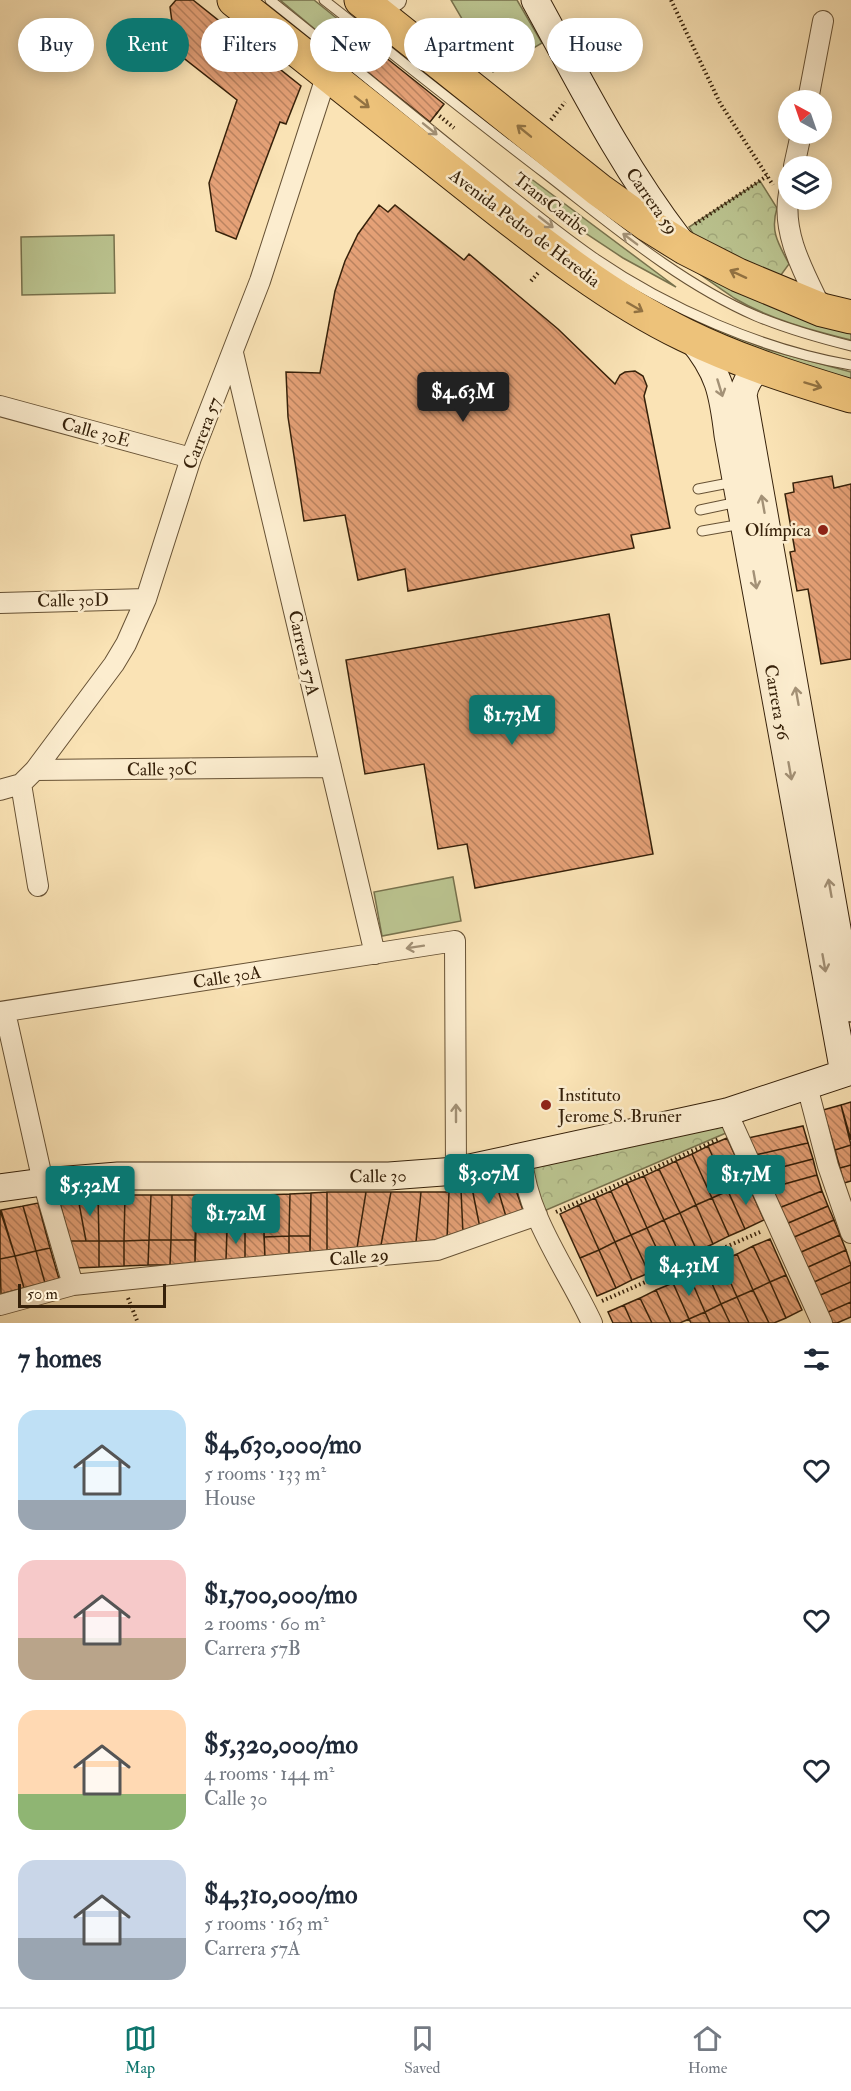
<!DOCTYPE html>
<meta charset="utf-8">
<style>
body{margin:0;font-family:"IM FELL Double Pica",serif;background:#f6f6f7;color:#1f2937;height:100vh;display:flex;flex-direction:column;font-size:22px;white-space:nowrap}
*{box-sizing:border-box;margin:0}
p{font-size:20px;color:#747a83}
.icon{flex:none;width:33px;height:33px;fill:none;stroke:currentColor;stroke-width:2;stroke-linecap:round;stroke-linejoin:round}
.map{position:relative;height:1323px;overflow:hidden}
.drawer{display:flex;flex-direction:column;background:#fff;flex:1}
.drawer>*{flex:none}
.banner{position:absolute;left:18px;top:18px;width:816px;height:54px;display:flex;gap:12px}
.needle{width:39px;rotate:320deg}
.fabs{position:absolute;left:778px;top:90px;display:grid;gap:12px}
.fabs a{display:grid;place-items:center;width:54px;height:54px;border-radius:50%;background:#fff;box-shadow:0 3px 15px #0003;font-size:30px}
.scale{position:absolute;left:18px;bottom:15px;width:148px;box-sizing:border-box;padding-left:6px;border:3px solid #36210a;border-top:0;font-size:16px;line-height:21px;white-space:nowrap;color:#36210a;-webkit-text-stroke:4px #fcedcf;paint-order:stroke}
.price{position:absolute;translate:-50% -51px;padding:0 14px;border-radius:6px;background:#0f766e;color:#fff;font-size:20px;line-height:39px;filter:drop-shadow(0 2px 3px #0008)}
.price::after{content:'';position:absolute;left:50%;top:36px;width:18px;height:14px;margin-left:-9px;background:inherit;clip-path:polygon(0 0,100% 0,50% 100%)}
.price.on{background:#222;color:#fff}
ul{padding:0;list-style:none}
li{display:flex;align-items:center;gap:18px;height:150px;padding:0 18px}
li span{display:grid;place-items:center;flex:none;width:168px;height:120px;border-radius:18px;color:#555}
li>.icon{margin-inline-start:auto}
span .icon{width:72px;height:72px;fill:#fffc;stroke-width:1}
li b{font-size:26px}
h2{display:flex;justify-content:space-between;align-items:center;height:72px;padding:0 18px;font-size:26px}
.chip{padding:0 21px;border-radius:27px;background:#fff;box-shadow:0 3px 15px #0003;font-size:21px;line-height:54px}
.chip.on{background:#0f766e;color:#fff}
.tab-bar{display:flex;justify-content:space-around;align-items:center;height:84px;border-top:2px solid #e0e1e3;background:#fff;font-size:16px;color:#747a83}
.tab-bar a{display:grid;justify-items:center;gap:3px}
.tab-bar .on{color:#0f766e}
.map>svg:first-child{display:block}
</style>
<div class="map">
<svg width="851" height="1323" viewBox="0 0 851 1323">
<defs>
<pattern id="park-crowns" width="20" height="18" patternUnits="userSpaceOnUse" patternTransform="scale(1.5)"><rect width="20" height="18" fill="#bbc490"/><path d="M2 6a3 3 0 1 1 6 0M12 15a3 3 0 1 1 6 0" fill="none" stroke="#a1a87b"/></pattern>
<pattern id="building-back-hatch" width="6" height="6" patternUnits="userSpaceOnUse" patternTransform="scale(1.5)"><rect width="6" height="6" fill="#e5a177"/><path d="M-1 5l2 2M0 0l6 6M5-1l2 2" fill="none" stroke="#ba8360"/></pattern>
</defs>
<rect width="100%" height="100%" fill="#fae3b5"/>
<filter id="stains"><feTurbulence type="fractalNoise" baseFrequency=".00333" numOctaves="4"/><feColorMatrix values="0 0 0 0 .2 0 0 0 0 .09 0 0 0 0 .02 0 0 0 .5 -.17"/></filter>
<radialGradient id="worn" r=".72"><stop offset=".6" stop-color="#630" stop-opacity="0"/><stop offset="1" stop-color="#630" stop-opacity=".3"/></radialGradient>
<path fill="#bbc490" stroke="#78724d" stroke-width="1.5" d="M280,0H314L355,33L341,51Z
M451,0H517L542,43L493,72Z
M526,175L676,287L623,258L579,229L519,185Z
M114,235L115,293L22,295L21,237Z
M681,261L851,326V340C811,330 769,319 734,298C716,286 698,273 681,261Z
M685,317L769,350L851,372V384L756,354Z
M453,877L461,921L382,936L374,892Z"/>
<path fill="url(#park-crowns)" stroke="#78724d" stroke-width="1.5" d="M760,181L777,208C770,231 778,243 789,264L778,279L698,242L689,227Z
M722,1124L726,1133L544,1211L529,1166Z"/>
<path fill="url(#building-back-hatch)" stroke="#36210a" stroke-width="1.5" d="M176,0H193L301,86L286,124L280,122L236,239L216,231L209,183L237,100L176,52L170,7Z
M355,33L444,104L430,122L341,51Z
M379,205L388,212L395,205L464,260L469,254L558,329L615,384L620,375L625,372L635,371L643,376L647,386L644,396L670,528L631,535L634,548L408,591L405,569L358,580L345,515L304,521L288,417L286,372L320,373L335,291L345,261L358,234Z
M832,476L834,488L851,484V659L821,664L808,589L797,591L790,552L795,551L785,494L794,492L793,483Z
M609,614L653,854L475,888L467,844L438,849L424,764L365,774L346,660Z
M851,1102V1140L841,1105Z
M841,1105L851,1145L835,1150L823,1110Z
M803,1126L808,1143L755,1155L748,1138Z
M727,1138L747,1182L728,1191L708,1146Z
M808,1143L813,1159L763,1172L755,1155Z
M851,1145V1165L840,1168L835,1150Z
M708,1146L728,1191L712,1198L692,1154Z
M692,1154L712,1198L696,1205L676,1161Z
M813,1159L817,1175L770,1188L763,1172Z
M676,1161L696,1205L680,1213L659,1169Z
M851,1165V1181L844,1183L840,1168Z
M659,1169L680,1213L664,1220L644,1176Z
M817,1175L822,1191L779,1208L770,1188Z
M644,1176L664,1220L647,1228L627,1183Z
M512,1179L524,1213L507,1220L496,1183Z
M747,1182L764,1220L745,1229L728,1191Z
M496,1183L507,1220L480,1228L472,1188Z
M627,1183L647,1228L631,1235L611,1191Z
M472,1188L480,1228L463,1234L461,1190Z
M461,1190L463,1234L447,1239L449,1192Z
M611,1191L631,1235L615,1242L595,1198Z
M728,1191L745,1229L729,1236L712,1198Z
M822,1191L828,1206L786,1224L779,1208Z
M327,1192H366L357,1248L327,1251Z
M327,1192V1251L310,1254L311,1193Z
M366,1192H391L381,1245L357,1248Z
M391,1192H421L416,1242L381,1245Z
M421,1192H449L447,1239L416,1242Z
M311,1193L310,1236H289L290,1194Z
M290,1194L289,1236L264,1237V1195Z
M98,1195H125L124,1241H99Z
M98,1195L99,1241H86L78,1198Z
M125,1195H151L149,1240L124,1241Z
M151,1195H172L171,1240H149Z
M172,1195H197L195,1240H171Z
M197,1195H228L226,1260L195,1263Z
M228,1195H247L245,1231H227Z
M247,1195H264V1231H245Z
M78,1198L86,1241H70L59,1200Z
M595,1198L615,1242L599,1250L579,1205Z
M712,1198L729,1236L713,1244L696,1205Z
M38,1203L50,1248L36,1251L23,1206Z
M579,1205L599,1250L580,1258L560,1214Z
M696,1205L713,1244L697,1251L680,1213Z
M23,1206L36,1251L15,1256L1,1210Z
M828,1206L834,1220L792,1238L786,1224Z
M0,1210L15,1256L0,1259Z
M680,1213L697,1251L681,1258L664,1220Z
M664,1220L681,1258L665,1266L647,1228Z
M834,1220L840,1235L799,1253L792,1238Z
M647,1228L665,1266L649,1273L631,1235Z
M227,1231H245V1259L226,1260Z
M245,1231H264L265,1258L245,1259Z
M631,1235L649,1273L632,1280L615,1242Z
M840,1235L846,1250L806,1268L799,1253Z
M289,1236V1256L265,1258L264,1237Z
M289,1236H310V1254L289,1256Z
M770,1239L786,1275L770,1282L753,1246Z
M149,1240L148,1265L124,1266V1241Z
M149,1240H171L170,1265H148Z
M171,1240H195V1263L170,1265Z
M70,1241H99V1267L76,1268Z
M99,1241H124V1266L99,1267Z
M615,1242L632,1280L616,1288L599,1250Z
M753,1246L770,1282L753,1290L737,1254Z
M50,1248L59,1279L45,1283L36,1251Z
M599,1250L616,1288L597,1296L580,1258Z
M846,1250L851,1265L812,1283L806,1268Z
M36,1251L45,1283L24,1288L15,1256Z
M737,1254L753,1290L737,1297L721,1261Z
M15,1256L24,1288L1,1294L0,1259Z
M721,1261L737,1297L721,1304L705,1268Z
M851,1265V1282L818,1296L812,1283Z
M705,1268L721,1304L705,1312L689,1275Z
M689,1275L705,1312L689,1319L673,1283Z
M786,1275L802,1310L786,1318L770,1282Z
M770,1282L786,1318L774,1323H769L753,1290Z
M851,1282V1302L826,1313L818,1296Z
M673,1283L689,1319L680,1323H671L656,1290Z
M656,1290L671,1323H652L640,1298Z
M753,1290L769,1323H749L737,1297Z
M737,1297L749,1323H730L721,1304Z
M640,1298L652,1323H632L624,1305Z
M851,1302V1317L837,1323H830L826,1313Z
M721,1304L730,1323H710L705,1312Z
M624,1305L632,1323H613L608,1312Z
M705,1312L710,1323H691L689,1319Z"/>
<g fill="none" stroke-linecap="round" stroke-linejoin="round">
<defs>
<path id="lane" d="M270,0C333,50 395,101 457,151C502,187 546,224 593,257C667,308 763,350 851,365
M324,0C398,58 471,117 546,174C612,225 678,282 756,316C787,329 819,338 851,346
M698,489L734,482
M700,510L738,502
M702,531L742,524"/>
<path id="street" d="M391,0L393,2L396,0
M808,100L823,21
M794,166L801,134
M789,193C781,234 805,274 822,310
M233,353L375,954
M0,406L191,458
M0,603L146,599
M35,770L331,767
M21,784L38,886
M0,790L21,784L35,770L114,664L126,644L146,599L191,458L260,281L327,74
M0,1012L455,941L456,1171
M5,1012L43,1182L73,1285
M807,1086L828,1166L851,1233
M727,1112L822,1323
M522,1158C526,1216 568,1271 592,1323
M0,1305L73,1285L200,1272L437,1250L537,1215"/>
<path id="secondary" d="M535,0C580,82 622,166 679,240
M691,338C719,371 723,393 728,435L844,1073
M761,366C751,375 745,382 743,395L851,1008
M0,1188L43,1182L118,1176H389L456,1171L727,1112L851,1071"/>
<path id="highway" d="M234,0C309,59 383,119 458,178C530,235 602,295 685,335C738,361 795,379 851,396
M361,0L599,190L648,225L685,248L738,275L822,310L851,317"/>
</defs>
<use href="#lane" stroke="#675235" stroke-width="11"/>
<use href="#street" stroke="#675235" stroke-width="22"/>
<use href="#secondary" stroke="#36210a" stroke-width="29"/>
<use href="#highway" stroke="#36210a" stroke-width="35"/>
<path stroke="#36210a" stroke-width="4" stroke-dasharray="1.5 3" stroke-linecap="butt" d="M671,0L720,103L773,185
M436,113L454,128
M551,120L565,102
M695,224L767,176
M531,281L538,273
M556,1212L719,1139
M128,1298L138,1323
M602,1301L760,1232"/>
<use href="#lane" stroke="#fcedcf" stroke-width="9"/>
<use href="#street" stroke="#fcedcf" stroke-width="20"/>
<use href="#secondary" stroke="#fcedcf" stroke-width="27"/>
<use href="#highway" stroke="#edc27a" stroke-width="33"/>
</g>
<defs><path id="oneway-shaft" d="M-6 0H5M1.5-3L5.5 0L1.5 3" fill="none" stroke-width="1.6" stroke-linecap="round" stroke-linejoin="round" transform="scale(1.5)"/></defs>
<g stroke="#927242">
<use href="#oneway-shaft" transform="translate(362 102) rotate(38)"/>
<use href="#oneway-shaft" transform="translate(524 131) rotate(-141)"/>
<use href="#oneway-shaft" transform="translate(738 274) rotate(-155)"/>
<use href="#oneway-shaft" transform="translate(635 307) rotate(30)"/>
<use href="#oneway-shaft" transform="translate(813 385) rotate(17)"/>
</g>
<g stroke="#a39176">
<use href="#oneway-shaft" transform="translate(430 129) rotate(39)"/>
<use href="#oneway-shaft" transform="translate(546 222) rotate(38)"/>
<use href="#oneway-shaft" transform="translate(630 239) rotate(-143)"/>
<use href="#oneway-shaft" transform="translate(720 388) rotate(73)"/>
<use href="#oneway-shaft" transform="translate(763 504) rotate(-100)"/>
<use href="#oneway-shaft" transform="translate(755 580) rotate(80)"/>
<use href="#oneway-shaft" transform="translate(797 696) rotate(-100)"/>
<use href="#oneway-shaft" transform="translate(790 771) rotate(80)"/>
<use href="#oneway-shaft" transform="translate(830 888) rotate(-100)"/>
<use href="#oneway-shaft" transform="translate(415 947) rotate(171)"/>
<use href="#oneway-shaft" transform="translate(824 963) rotate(80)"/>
<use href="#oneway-shaft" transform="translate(456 1113) rotate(-90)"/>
</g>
<g fill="#8f2418" stroke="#fcedcf" stroke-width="2">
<circle cx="823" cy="530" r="6"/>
<circle cx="546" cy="1105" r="6"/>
</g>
<g text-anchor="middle" stroke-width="5" stroke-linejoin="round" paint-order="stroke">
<g font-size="18" fill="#36210a" stroke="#fcedcf">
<text transform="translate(652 201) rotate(55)" y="6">Carrera 59</text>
<text transform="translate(551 204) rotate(38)" y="6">TransCaribe</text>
<text transform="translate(525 228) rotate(37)" y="6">Avenida Pedro de Heredia</text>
<text transform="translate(96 432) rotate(15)" y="6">Calle 30E</text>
<text transform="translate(202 433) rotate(-69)" y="6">Carrera 57</text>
<text transform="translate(73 600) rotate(-1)" y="6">Calle 30D</text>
<text transform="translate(304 653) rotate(77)" y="6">Carrera 57A</text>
<text transform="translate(777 702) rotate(80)" y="6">Carrera 56</text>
<text transform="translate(162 769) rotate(-1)" y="6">Calle 30C</text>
<text transform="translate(227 977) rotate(-9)" y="6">Calle 30A</text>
<text transform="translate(378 1176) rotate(-1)" y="6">Calle 30</text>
<text transform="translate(359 1257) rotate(-5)" y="6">Calle 29</text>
</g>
<g font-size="18" fill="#36210a" stroke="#fcedcf" text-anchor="end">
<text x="811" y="536">Olímpica</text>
<text x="558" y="1101" text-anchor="start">Instituto<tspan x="558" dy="21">Jerome S. Bruner</tspan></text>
</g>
</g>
<rect width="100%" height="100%" filter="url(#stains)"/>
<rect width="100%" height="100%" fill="url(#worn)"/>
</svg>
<div class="fabs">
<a><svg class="needle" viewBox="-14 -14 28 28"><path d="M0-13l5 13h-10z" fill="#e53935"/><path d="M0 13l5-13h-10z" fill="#747a83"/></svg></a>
<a><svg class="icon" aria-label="layers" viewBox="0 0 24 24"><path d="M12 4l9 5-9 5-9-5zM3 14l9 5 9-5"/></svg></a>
</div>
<div class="scale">50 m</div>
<b class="price on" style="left:463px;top:423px">$4.63M</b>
<b class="price" style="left:512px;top:746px">$1.73M</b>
<b class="price" style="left:489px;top:1205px">$3.07M</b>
<b class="price" style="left:746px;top:1206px">$1.7M</b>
<b class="price" style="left:90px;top:1217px">$5.32M</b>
<b class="price" style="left:236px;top:1245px">$1.72M</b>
<b class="price" style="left:689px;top:1297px">$4.31M</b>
<div class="banner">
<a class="chip">Buy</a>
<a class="chip on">Rent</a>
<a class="chip">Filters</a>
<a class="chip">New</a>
<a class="chip">Apartment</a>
<a class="chip">House</a>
</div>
</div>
<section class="drawer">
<h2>7 homes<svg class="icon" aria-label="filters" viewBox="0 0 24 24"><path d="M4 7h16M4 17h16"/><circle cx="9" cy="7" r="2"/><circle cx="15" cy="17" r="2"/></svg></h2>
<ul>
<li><span style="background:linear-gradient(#bfe0f5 75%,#9aa5b1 0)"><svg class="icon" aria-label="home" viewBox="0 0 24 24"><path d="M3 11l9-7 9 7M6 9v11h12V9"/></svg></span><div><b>$4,630,000/mo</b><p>5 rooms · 133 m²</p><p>House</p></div><svg class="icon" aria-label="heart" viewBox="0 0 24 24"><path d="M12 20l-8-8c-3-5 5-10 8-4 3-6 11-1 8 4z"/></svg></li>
<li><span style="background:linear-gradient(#f6c9c9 65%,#b9a48a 0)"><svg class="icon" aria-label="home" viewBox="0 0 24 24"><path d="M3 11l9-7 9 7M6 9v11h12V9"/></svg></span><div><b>$1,700,000/mo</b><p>2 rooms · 60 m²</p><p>Carrera 57B</p></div><svg class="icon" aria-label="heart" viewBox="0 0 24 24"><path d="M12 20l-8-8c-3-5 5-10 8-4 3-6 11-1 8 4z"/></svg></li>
<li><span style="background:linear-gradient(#ffd9b3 70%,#8fb573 0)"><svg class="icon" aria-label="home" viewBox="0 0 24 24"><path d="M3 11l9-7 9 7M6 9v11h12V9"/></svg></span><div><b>$5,320,000/mo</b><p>4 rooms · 144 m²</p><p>Calle 30</p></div><svg class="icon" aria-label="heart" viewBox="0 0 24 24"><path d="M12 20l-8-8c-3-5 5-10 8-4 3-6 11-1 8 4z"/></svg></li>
<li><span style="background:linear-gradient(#c9d6e8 65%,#9aa5b1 0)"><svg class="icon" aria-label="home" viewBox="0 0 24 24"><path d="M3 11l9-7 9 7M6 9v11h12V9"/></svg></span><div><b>$4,310,000/mo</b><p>5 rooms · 163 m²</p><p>Carrera 57A</p></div><svg class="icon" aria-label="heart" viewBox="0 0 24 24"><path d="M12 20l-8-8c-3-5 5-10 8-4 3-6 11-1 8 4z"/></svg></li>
</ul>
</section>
<nav class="tab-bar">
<a class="on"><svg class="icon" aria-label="map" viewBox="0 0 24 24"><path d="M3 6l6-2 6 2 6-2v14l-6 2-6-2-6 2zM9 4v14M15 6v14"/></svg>Map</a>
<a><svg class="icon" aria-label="saved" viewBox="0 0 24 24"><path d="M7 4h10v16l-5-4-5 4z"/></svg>Saved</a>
<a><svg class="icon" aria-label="home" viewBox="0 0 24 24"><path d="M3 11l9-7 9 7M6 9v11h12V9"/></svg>Home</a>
</nav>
